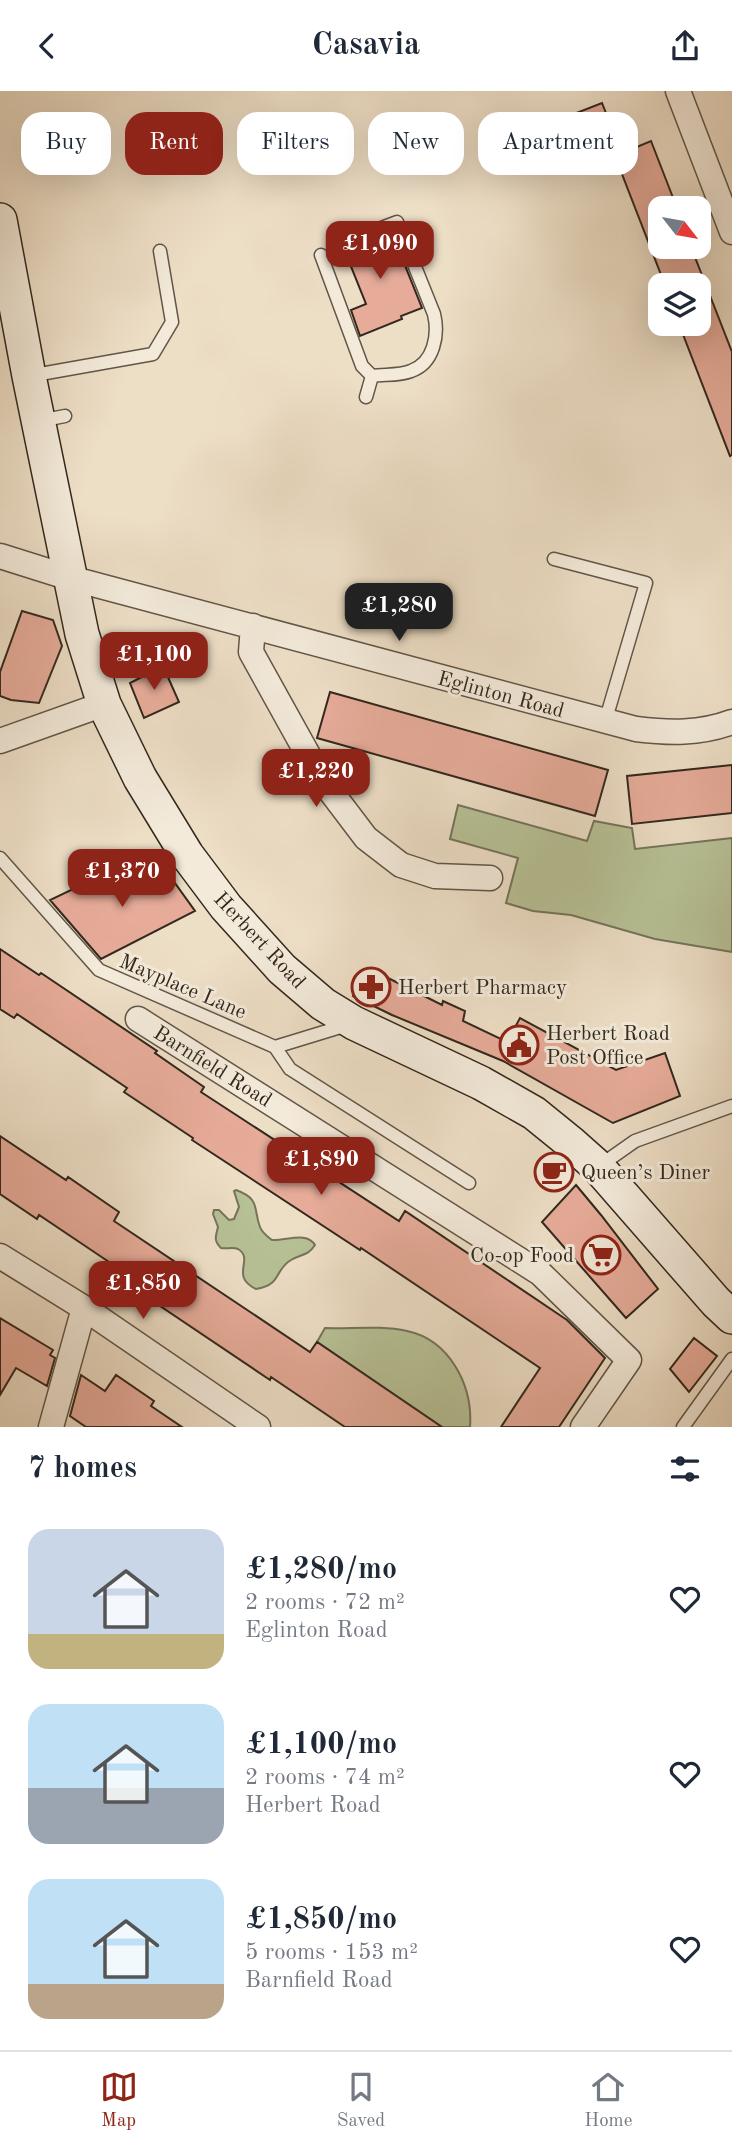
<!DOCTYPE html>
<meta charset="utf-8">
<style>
body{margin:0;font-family:"Old Standard TT",serif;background:#f6f6f7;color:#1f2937;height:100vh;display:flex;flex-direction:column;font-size:26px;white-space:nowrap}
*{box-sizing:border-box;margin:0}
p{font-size:23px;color:#747a83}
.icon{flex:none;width:38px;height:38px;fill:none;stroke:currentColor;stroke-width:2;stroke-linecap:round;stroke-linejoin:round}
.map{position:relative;height:1336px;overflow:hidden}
.panel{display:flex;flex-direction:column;background:#fff;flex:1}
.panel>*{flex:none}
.guide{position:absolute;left:21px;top:21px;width:691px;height:63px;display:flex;gap:14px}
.needle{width:46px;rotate:121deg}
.buttons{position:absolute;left:648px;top:105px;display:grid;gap:14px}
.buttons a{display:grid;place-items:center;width:63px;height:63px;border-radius:14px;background:#fff;box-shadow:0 7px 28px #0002;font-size:35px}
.price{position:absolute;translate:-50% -60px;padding:0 16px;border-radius:14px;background:#8f2418;color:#fff;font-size:23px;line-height:46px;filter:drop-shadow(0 2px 4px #0008)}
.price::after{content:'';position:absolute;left:50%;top:42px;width:21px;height:16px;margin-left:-10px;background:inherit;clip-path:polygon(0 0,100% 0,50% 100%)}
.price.current{background:#222;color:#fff}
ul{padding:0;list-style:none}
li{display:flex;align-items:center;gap:21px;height:175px;padding:0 28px}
li span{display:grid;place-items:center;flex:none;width:196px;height:140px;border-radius:21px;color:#555}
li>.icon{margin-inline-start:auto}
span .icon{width:84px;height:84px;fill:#fffc;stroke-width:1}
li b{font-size:30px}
h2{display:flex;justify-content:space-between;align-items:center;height:84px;padding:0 28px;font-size:30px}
.tag{padding:0 24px;border-radius:21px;background:#fff;box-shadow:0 7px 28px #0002;font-size:24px;line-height:63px}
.tag.current{background:#8f2418;color:#fff}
header{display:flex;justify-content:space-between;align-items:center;height:91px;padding:0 28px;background:#fff;font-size:32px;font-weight:800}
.tabs{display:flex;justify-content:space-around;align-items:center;height:98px;border-top:2px solid #e0e1e3;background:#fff;font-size:19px;color:#747a83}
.tabs a{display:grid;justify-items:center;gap:4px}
.tabs .current{color:#8f2418}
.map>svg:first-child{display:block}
</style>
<header><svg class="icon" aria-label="back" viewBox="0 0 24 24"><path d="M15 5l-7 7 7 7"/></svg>Casavia<svg class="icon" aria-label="share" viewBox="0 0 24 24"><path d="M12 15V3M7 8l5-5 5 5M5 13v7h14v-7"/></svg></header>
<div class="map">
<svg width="732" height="1336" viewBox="0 0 732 1336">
<rect width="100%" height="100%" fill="#eddec6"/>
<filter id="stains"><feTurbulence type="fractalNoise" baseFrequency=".00286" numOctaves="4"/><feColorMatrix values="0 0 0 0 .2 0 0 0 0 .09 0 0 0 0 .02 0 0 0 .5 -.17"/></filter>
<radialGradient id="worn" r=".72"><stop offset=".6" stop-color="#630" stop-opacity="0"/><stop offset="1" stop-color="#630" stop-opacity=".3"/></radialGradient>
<path fill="#b7c196" stroke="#74745a" stroke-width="2" d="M458,714L587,750L594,730L632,737L635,758L732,747V861L655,848L571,824L533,820L506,812L518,767L450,748Z
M236,1099C261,1108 253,1118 260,1136C262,1142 268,1146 272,1149C286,1150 307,1140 315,1154C308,1165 301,1163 291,1169C274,1179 282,1194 256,1198C229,1185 255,1168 238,1158C234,1156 226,1158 221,1157C213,1149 216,1145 218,1136L213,1123L214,1119H219L229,1129L234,1128L239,1116L234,1100Z
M325,1237C351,1238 381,1234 407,1240C450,1249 473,1295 470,1336H442L317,1251Z"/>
<path fill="#e6ab99" stroke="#32281d" stroke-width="2" d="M602,12L621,60L590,73L571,24Z
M651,50L677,117H660V156H691L732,261V364L730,365L679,233H698V194H665L615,65Z
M368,136V143L374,147L392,142L422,217L401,225L402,228L360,245L351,219L366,213L340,148Z
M22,520L53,529L62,555L39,612L11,609L0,605V581Z
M163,575L179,611L144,627L130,592Z
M330,601L608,679L595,725L317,647Z
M732,674V722L632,733L627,685Z
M123,774L134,797L167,781L195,820L101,868L50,809Z
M0,858L39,884L41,882L157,960L155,962L204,996L201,1001L399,1130L405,1120L567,1229L605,1267L559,1336H501L540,1277L361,1157L360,1159L192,1049L193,1047L124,1001L127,997L17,923L14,927L0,918Z
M368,877L442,914L443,910L465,920L463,930L507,951L520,927L616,979L665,962L680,1005L613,1032L503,970L392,924L353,905Z
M0,1045L66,1089L68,1086L119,1121L114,1130L310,1261L317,1251L442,1336H345L271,1286L270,1289L108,1180L112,1173L39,1124L37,1128L0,1103Z
M576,1094L601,1124L658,1198L626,1227L542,1131Z
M0,1227L53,1259L50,1264L55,1267L47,1295L16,1277L0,1304Z
M694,1247L717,1265L689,1301L670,1278Z
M81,1284L105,1300L116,1284L154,1310L151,1315L182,1336H86L70,1325Z"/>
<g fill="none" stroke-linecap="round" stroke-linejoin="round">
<defs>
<path id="lane" d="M321,164L362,275L372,285L366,306
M29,285L153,263L172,231L160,160
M372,285C384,283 399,285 411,280C434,272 439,244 434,223L397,131L376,139
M39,330L65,325
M554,468L646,492L605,631
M0,767L99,879L275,956L347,934
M275,956L290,978L469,1092
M598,1076L635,1050L732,1015
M683,1336L732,1268"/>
<path id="street" d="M678,0L732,141
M0,465L70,487L636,638C669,642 700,643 732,631
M253,535L251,561L322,689L366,747L401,774L435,785L490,787
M0,650L104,613
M138,928L540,1182L629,1269L583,1336
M0,1165L84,1217L258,1336
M51,1336L84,1217"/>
<path id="secondary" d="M0,129L29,285L82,543L104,613L140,687L187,764L226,816L282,878L323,913L354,932L481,992L534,1022L571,1052L598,1076L716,1211L732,1226"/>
</defs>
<use href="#lane" stroke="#615647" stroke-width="15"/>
<use href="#street" stroke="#615647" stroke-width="27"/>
<use href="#secondary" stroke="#32281d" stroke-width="36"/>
<use href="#lane" stroke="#f3eada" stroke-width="12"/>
<use href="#street" stroke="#f3eada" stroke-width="24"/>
<use href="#secondary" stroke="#f3eada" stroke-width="33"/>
</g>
<defs>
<symbol id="pharmacy-ring" viewBox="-11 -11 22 22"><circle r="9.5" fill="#f3eada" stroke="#8f2418" stroke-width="1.5"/><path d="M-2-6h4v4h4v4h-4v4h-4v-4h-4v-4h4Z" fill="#8f2418"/></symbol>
<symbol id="civic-ring" viewBox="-11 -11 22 22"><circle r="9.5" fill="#f3eada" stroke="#8f2418" stroke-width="1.5"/><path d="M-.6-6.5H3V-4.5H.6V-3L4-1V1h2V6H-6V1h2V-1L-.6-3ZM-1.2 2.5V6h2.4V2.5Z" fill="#8f2418"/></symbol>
<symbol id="cafe-ring" viewBox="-11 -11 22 22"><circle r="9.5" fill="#f3eada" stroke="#8f2418" stroke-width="1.5"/><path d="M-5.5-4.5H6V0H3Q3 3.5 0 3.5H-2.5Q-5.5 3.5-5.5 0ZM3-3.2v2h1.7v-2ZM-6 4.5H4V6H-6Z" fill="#8f2418"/></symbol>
<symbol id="supermarket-ring" viewBox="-11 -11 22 22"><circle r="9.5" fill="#f3eada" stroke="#8f2418" stroke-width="1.5"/><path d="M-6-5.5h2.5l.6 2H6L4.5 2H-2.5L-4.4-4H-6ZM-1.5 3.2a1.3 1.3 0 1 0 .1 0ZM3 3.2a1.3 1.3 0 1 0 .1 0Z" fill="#8f2418"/></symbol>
</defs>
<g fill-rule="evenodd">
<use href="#pharmacy-ring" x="349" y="874" width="44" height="44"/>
<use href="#civic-ring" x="497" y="932" width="44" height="44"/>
<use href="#cafe-ring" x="532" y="1059" width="44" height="44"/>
<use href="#supermarket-ring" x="579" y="1142" width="44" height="44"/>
</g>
<g text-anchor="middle" stroke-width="6" stroke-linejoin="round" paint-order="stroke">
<g font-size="21" fill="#32281d" stroke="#f3eada">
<text transform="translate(501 603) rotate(15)" y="7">Eglinton Road</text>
<text transform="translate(260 849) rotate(47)" y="7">Herbert Road</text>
<text transform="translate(183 895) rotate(23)" y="7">Mayplace Lane</text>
<text transform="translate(213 975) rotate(32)" y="7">Barnfield Road</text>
</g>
<g font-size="21" fill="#32281d" stroke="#f3eada" text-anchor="start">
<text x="398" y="903">Herbert Pharmacy</text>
<text x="546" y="949">Herbert Road<tspan x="546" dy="24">Post Office</tspan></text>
<text x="581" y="1088">Queen’s Diner</text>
<text x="574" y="1171" text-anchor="end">Co-op Food</text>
</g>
</g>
<rect width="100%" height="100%" filter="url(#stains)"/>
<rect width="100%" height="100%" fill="url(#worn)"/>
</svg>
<div class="buttons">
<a><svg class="needle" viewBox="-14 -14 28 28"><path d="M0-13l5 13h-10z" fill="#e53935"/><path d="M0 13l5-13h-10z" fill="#747a83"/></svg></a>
<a><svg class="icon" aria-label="layers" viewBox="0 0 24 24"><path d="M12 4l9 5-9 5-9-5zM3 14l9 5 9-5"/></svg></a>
</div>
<b class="price" style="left:380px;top:190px">£1,090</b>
<b class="price current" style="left:399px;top:552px">£1,280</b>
<b class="price" style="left:154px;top:601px">£1,100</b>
<b class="price" style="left:316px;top:718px">£1,220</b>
<b class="price" style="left:122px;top:818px">£1,370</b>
<b class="price" style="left:321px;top:1106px">£1,890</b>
<b class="price" style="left:143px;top:1230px">£1,850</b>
<div class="guide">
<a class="tag">Buy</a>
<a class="tag current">Rent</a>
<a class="tag">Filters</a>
<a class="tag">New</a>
<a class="tag">Apartment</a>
</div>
</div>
<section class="panel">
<h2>7 homes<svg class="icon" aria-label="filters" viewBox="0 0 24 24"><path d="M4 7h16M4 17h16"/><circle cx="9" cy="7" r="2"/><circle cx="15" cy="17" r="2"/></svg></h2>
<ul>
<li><span style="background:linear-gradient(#c9d6e8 75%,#c2b280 0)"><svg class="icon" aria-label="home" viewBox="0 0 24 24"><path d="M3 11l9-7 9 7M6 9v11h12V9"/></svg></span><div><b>£1,280/mo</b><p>2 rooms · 72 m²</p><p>Eglinton Road</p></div><svg class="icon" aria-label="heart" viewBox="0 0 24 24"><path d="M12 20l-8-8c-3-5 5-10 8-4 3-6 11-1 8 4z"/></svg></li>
<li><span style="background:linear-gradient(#bfe0f5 60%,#9aa5b1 0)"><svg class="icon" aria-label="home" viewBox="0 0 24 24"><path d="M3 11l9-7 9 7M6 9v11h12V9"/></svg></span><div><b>£1,100/mo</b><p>2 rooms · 74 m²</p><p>Herbert Road</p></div><svg class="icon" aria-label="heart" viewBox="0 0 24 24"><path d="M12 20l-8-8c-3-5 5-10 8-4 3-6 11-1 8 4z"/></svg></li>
<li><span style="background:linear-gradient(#bfe0f5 75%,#b9a48a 0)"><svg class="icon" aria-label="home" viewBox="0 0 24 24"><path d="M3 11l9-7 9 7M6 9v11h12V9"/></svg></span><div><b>£1,850/mo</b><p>5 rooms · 153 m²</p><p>Barnfield Road</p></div><svg class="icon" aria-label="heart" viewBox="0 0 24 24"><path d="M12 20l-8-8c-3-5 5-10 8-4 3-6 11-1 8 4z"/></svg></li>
</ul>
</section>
<nav class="tabs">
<a class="current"><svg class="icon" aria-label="map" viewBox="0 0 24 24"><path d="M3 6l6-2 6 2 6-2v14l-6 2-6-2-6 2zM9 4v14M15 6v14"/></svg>Map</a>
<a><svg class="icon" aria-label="saved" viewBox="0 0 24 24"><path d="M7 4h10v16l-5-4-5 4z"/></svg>Saved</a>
<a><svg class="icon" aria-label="home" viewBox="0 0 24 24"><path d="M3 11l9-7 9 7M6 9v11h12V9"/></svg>Home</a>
</nav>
